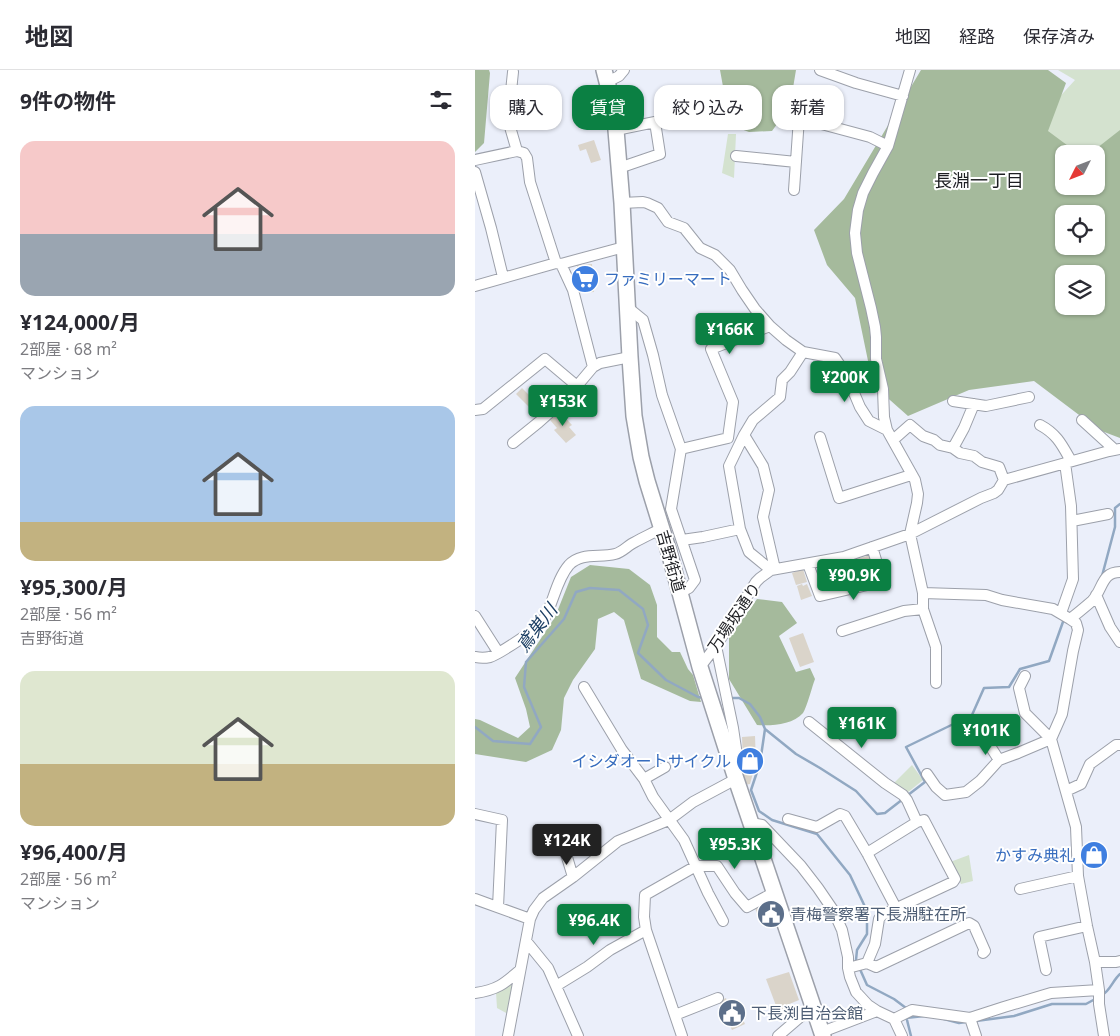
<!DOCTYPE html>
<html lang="ja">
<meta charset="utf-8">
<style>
body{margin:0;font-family:"Noto Sans","Noto Sans JP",sans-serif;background:#f7f7f7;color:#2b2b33;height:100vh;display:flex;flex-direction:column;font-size:19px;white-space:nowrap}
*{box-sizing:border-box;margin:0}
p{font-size:16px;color:#7c7c81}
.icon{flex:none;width:28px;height:28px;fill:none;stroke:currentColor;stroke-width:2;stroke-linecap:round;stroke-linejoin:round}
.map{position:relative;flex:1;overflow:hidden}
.side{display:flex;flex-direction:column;background:#fff;width:475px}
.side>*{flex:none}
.hud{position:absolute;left:15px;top:15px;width:475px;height:45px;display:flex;gap:10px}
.needle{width:32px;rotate:228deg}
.controls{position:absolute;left:580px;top:75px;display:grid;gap:10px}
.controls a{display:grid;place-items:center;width:50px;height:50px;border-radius:10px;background:#fff;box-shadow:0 1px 4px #0004;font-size:25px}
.price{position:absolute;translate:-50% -42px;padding:0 11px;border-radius:5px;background:#0b8043;color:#fff;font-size:16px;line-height:32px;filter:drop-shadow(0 1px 2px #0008)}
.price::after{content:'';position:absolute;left:50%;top:30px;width:15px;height:11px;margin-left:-8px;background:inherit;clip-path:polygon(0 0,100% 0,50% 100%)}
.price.on{background:#222;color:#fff}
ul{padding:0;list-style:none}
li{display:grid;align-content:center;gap:10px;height:265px;padding:0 20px}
li span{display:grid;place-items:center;height:155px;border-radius:15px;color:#555}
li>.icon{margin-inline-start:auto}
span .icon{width:90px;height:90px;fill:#fffc;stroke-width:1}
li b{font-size:21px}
h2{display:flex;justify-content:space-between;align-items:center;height:60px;padding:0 20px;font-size:21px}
.pill{padding:0 18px;border-radius:15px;background:#fff;box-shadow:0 1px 4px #0004;font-size:18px;line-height:45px}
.pill.on{background:#0b8043;color:#fff}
header{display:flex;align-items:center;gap:30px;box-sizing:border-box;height:70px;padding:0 25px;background:#fff;border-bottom:1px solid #e1e1e2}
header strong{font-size:24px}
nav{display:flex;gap:28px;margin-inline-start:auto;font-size:18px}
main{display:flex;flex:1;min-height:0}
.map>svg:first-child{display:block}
</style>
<header>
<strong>地図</strong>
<nav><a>地図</a><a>経路</a><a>保存済み</a></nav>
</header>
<main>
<section class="side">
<h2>9件の物件<svg class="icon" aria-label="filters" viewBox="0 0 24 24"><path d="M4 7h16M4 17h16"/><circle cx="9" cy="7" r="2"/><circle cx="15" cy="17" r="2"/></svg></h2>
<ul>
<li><span style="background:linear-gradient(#f6c9c9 60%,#9aa5b1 0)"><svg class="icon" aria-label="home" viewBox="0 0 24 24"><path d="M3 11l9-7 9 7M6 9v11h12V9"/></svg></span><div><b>¥124,000/月</b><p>2部屋 · 68 m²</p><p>マンション</p></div></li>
<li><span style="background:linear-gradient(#a9c7e8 75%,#c2b280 0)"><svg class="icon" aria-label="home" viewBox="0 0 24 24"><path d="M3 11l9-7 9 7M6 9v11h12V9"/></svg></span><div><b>¥95,300/月</b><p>2部屋 · 56 m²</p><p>吉野街道</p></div></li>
<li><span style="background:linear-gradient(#dfe7d0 60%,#c2b280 0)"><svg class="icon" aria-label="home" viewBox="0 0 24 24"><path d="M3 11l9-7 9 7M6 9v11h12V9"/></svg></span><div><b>¥96,400/月</b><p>2部屋 · 56 m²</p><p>マンション</p></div></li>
</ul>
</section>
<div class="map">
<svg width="645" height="966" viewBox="0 0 645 966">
<rect width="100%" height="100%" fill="#ebeffa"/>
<path fill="#d4e2cf" d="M583,0H645V65L621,84H603L566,66L569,44L600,10Z
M253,64H261L259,108L247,103Z
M437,695L448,710L432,723L419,713Z
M494,785L498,811L486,814L475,792Z
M41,910L33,944L22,938L21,922Z"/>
<path fill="#a5ba9c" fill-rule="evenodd" d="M0,0H14L15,3L9,73L0,82Z
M245,0H321L318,18L303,26L305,50L297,61L274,62L255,55Z
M446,0H573L591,13L573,61L604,84H589V116H621V84H605L622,78L645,60V368L624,360L559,311L494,320L433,346L398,315L380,228L352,195L339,160L369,129ZM589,144H621V176H589ZM589,204H621V236H589Z
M115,495L154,499L175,515L182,535V567L197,582H205L213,599L218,605L226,632L215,631L166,609L149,550L139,542L123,549L120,579L98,610L89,628L86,660L77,680L51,692L0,684V649L5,650L43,668L55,657L51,639L40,608L80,547L96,507Z
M282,529L307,532L322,553L304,566L321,602L335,598L340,609C337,617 332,637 328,643C318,655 296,656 282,655L254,609V568Z"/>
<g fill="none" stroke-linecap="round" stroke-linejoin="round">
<path stroke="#91a8c2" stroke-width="2.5" d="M627,506L640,457V438L645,434
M254,628H264L275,634L285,647L290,659L321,684L345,698L381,721L402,744L410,743L428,729
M0,657L18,671L55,674L66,657L49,617L51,592L89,549L101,522L115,518L144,520L168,539L173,555L163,583L191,610L223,627L229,628
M290,659L285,693L276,720L284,741L297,750L342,764L375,805L392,841V864L382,880L381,890L382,892
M433,725L450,712L431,677L497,645L509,618L534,617L545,599L574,591L589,549
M384,897L392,915L419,929L431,938V940
M627,925C635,921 638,910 645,904
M431,946L436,966
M431,948L449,946
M469,949L484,953L491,952
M501,951L539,946L577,934H611L622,928"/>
</g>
<path fill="#dad4ca" d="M119,70L126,90L116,93L111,79L105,81L103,75Z
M117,194L119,222L103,223L102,195Z
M47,318L54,325L58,321L68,331L58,341L41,324Z
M85,342L97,355L94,357L101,365L91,373L79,360L82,358L75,350Z
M395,485L398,496L383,499L381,489Z
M377,490L379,498L358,503L356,495Z
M328,499L332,512L321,515L317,503Z
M327,514L328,516L332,514L337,526L326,530L322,516Z
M328,563L339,592L325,597L314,568Z
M280,666L281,692L275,714L269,715L267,667Z
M626,779L628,791L620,792V789L609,790L608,781Z
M294,833L299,846L285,851L280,838Z
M314,902L324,930L312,935L313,937L303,941L291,909Z
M251,928L253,933L259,930L270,954L257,960L244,931Z"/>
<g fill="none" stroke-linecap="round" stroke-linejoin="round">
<defs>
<path id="minor" d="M345,0L381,13L428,26
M38,2L33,50L42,81
M132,12L144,6L149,0
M141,60L180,52L185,84L144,98
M261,86L321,92
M0,90L42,81L49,83L52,88L55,112L81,193
M0,102L16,158L28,207
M319,120L324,48L395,67L413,76
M147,133L168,132L172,133L183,138L193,152L209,158L225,178L240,185L255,200L267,220L280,239L295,256L311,270L328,282L360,288L371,304L385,337L394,351L412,360L440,410L443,424L442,433L435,464L448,523V539L429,541L367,561
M86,194L98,220L118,297
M0,216L81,193L86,194L149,177
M152,237L168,250L178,285L187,325L206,379L196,439L220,510L214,518L206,522
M478,331L511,336L554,327
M0,340L8,339L70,289L102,316L118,297L125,293L155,287
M607,350L640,380
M565,355C582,364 587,375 596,391
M412,360L409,347L408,319L401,289V267L400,257L396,238L382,183L380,163L383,140L388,123L398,103L413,76L435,0
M269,365L288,396L294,420L288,447L300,499
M345,367L364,428L436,405
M418,370L435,355L448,366L459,370L465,375L478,378L485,383L499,386L507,392L524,397L529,410
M38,373L64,352L100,320L102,316
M478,378L489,358L499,334
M206,379L253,368L258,332L236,279L295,256
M597,451L633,444
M265,459L254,396L269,365L278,350L305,327L307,310L315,302L328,282
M207,470L228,467L265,459L274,482L296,500L369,487L435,464L506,428L519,423L523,420L529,410L634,381L645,379
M333,494L345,526L401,513L404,510L406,506L397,477
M448,523L511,525L527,530L578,539L595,549L601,553L603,560L598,581L587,644L576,669L601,757L603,806L612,856L620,892L624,920V934L629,966
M621,525L635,557L645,572
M448,539L461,577V613
M586,543L598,509L596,436L590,393
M0,546L23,582
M595,549C603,543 610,537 617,531C628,520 626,502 645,502
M241,576L258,658L263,692L260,704
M0,587C5,588 10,588 15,587C24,584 64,558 68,551C78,535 81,510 94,495C106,482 125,488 140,484C148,482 153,475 160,472C169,467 178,463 187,458
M225,597L241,576L281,512L285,508L296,500
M109,617L147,680L169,709
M334,652L410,713L428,725L432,730L442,752
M506,662L524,690
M190,697L169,709L178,727L209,770L233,823L248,851
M452,704L461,717L470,725L491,722L505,711L524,690L543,683L576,669L550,643L544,618L550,606
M591,721L606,714L615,694L641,675H645
M0,744L27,750L23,837
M313,749L342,757L365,744L370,746L392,783L421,838
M276,753L287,755L326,796L343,818L358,840L367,860L373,887V898L375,907L381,922L393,935L402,941L419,949L437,940L495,948L529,937L576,923L624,920
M85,764L98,807
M545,819L603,806
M0,829L55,849
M51,871L73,898L103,966
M620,892H641L645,891
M392,893L401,897L494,853L499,856L510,881L508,883
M373,898L392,893L400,874L404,849L407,845L478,812L480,809L449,750L442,752L392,783
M571,900L564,867L612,856
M81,916L112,897L135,880L171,860
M0,923C22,920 29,914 45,900
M200,945L243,928
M495,948L501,966
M419,949L427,966
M347,962L402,941
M33,966L55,849L59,840L68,828L98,807L143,771L194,750L218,732L261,709
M207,966L171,860L169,847L170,825L221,796H242L260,823L272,837L300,822
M303,966L338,936"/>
<path id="highway" d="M129,0L139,39L141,60L147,133L155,287L159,346L166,387L172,411L194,482L225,597L261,709L348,966"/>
</defs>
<use href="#minor" stroke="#9ca0aa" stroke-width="12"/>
<use href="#highway" stroke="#9ca0aa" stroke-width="18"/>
<use href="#minor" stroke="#fff" stroke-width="10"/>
<use href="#highway" stroke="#fff" stroke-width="15"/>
</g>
<defs>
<symbol id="supermarket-disc" viewBox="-11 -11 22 22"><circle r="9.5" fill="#3f7fe0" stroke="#fff"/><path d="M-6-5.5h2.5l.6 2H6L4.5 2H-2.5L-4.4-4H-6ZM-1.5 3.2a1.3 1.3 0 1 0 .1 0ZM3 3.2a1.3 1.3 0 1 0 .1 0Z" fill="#fff"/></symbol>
<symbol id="shop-disc" viewBox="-11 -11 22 22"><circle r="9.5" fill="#3f7fe0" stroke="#fff"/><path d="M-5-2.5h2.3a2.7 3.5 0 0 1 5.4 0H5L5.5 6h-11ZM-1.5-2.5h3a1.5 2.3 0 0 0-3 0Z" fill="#fff"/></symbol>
<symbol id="civic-disc" viewBox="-11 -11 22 22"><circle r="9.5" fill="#5c6f8a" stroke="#fff"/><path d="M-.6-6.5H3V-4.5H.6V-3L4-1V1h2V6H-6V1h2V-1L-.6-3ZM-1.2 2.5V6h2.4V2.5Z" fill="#fff"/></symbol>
</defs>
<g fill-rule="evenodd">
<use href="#supermarket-disc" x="94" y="193" width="32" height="32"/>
<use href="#shop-disc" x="259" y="675" width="32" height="32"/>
<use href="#shop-disc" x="603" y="769" width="32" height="32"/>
<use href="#civic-disc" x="280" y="828" width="32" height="32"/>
<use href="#civic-disc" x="241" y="927" width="32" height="32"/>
</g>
<g text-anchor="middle" stroke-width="4" stroke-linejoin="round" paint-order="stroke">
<g font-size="16" fill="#366cbe" stroke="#fff" text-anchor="end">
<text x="129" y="215" text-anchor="start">ファミリーマート</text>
<text x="256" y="697">イシダオートサイクル</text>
<text x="600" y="791">かすみ典礼</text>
</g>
<g font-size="16" fill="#1e1f23" stroke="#fff">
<text transform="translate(196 491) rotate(74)" y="6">吉野街道</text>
<text transform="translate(259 547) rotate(-56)" y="6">万場坂通り</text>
</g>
<g font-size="16" fill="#4e5e75" stroke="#fff" text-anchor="start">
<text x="315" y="850">青梅警察署下長淵駐在所</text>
<text x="276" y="949">下長渕自治会館</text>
</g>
<g font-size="18" fill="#1e1f23" stroke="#fff">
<text x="504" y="117">長淵一丁目</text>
</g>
<g font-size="18" font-style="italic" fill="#1b3e63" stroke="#fff">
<text transform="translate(62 558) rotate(-53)" y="6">鳶巣川</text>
</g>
</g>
</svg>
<div class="controls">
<a><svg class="needle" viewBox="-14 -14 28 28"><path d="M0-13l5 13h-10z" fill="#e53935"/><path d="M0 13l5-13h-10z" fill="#7c7c81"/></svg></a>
<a><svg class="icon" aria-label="locate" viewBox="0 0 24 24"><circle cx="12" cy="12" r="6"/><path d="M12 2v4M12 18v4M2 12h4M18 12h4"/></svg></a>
<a><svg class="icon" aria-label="layers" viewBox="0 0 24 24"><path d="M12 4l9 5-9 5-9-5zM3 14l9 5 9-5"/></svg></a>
</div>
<b class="price" style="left:255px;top:285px">¥166K</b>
<b class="price" style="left:370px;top:333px">¥200K</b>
<b class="price" style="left:88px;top:357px">¥153K</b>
<b class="price" style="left:379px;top:531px">¥90.9K</b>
<b class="price" style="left:387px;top:679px">¥161K</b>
<b class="price" style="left:511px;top:686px">¥101K</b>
<b class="price on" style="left:92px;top:796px">¥124K</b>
<b class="price" style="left:260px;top:800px">¥95.3K</b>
<b class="price" style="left:119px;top:876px">¥96.4K</b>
<div class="hud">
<a class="pill">購入</a>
<a class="pill on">賃貸</a>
<a class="pill">絞り込み</a>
<a class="pill">新着</a>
</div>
</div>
</main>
